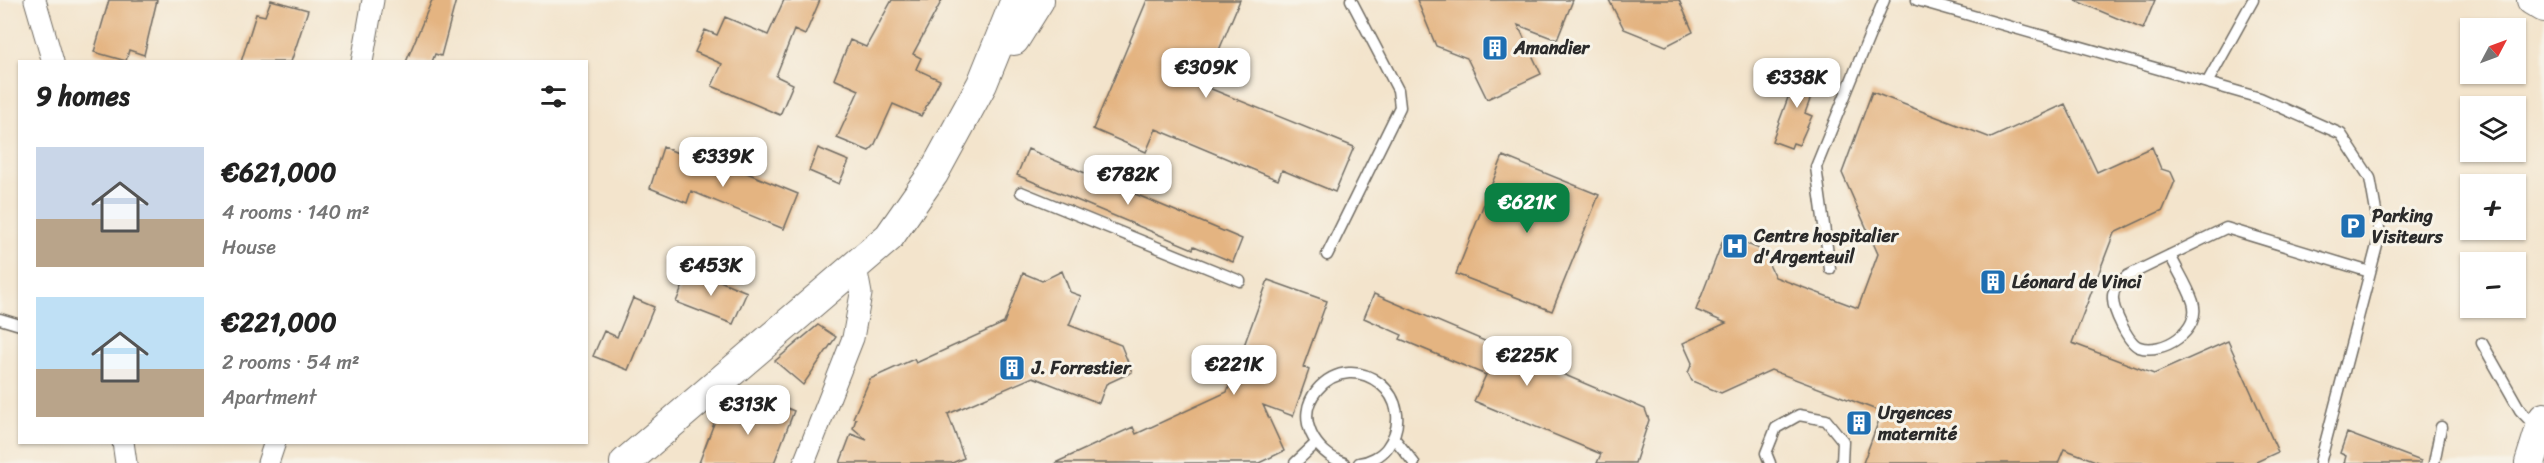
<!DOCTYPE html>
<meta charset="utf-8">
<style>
body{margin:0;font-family:Sriracha,sans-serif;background:#f6f6f6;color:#222;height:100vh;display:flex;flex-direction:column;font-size:22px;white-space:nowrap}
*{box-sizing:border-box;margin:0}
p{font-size:20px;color:#767676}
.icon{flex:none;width:33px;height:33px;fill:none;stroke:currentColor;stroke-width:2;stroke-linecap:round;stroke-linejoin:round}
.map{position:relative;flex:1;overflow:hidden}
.drawer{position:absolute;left:18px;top:60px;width:570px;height:384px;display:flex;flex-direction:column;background:#fff;border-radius:0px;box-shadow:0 2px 4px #0004}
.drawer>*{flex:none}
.needle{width:39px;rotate:49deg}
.buttons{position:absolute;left:2460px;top:18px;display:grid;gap:12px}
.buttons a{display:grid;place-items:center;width:66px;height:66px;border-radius:0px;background:#fff;box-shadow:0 2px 4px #0004;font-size:30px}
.price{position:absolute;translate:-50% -51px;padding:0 14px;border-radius:12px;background:#fff;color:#222;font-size:20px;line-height:39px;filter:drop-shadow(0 2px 3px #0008)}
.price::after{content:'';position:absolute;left:50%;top:36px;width:18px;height:14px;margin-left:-9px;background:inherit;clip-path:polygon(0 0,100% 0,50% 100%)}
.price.active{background:#0b8043;color:#fff}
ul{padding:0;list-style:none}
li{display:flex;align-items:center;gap:18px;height:150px;padding:0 18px}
li span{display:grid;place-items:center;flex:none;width:168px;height:120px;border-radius:0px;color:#555}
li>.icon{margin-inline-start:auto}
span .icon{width:72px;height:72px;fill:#fffc;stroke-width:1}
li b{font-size:26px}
h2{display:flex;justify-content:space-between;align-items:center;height:72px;padding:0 18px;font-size:26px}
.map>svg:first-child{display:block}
</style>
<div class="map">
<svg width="2544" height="463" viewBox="0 0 2544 463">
<rect width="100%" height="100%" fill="#f7f3e8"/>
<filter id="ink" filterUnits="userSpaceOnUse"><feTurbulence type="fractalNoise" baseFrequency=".0167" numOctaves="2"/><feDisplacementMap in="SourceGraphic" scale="12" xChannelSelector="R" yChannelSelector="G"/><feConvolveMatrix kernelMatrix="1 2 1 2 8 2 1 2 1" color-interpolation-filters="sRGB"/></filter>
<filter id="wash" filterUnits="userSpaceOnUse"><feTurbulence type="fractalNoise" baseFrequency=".008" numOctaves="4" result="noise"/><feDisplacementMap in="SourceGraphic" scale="24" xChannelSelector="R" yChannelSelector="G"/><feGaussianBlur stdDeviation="1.35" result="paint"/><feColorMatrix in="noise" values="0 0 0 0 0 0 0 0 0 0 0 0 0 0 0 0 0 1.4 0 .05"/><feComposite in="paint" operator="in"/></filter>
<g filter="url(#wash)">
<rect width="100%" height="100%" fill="#f3e4cc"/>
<g id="blocks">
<path fill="#e4b481" d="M109,0H157L144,55L129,50L126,61L94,52Z
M271,0L308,10L291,62H241L256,14L265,16Z
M432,0H456L441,56L435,54L432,62H406Z
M784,0H820L805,35L794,30L776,76L793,84L780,115L712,86L722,64L695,52L705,30L717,35L725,17L768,35Z
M892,0H942L913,54L921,58L916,69L940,80L921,116L893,104L874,146L869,151L837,138L859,90L834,79L850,40L866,47Z
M1147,0H1240L1204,86L1354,147L1335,192L1282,170L1278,180L1156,129L1146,152L1093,129Z
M1417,0H1573L1557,40L1518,25L1541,74L1487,99L1467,58L1436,46Z
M1609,0H1679L1693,32L1666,46L1624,29Z
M2074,0H2155L2143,29Z
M1800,65L1820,73L1805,113L1812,116L1799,145L1793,143L1791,148L1772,141Z
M1872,92L1991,138L2065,104L2097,172L2152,147L2161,169L2171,172L2175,181L2163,210L2114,233L2072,343L2154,374L2228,341L2278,452L2254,463H2101L2064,449L2058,463H1863L1882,412L1771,370L1721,393L1692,381L1688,373L1692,363L1683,343L1726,323L1696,310L1725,235L1762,250L1775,277L1858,308L1878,254L1842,173Z
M663,147L722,171L725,164L798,194L784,229L691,191L687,203L650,188Z
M818,148L849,161L839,184L809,171Z
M1028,149L1242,239L1233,262L1194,246L1193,249L1017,175Z
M1503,156L1599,195L1552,311L1456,274Z
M690,269L747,292L733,324L676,302Z
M1062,271L1070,292L1081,296L1069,325L1121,345L1132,372L1106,384L1099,403L1033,377L948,414L964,458L952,463H840L851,434L867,440L853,428L856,419L853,418L870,379L914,359L916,363L1004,323L1023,273L1042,281Z
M1268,280L1327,301L1303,367L1309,370L1293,416L1263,405L1284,451L1259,463H1055L1133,427L1136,434L1227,392Z
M1374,294L1645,409L1649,420L1635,463H1597L1601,454L1474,401L1486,375L1400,339L1402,335L1364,318Z
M633,298L654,307L628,370L593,356L604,331L617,337Z
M818,325L836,337L803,385L775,361Z
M765,399L794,411L774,463H699L719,410L742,419Z
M2347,433L2421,461V463H2344L2346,456L2340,453Z"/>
</g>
</g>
<g filter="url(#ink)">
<use href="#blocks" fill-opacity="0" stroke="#716c63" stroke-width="1.5"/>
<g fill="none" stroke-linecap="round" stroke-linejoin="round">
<defs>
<path id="lane" d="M1917,0L2260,98L2341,134L2370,178L2380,234L2320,463
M2207,83L2253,0
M1021,192L1240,281
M1327,255L1400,107L1398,90L1351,0
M2170,255C2177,270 2188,286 2193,302C2202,331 2162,355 2139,347C2128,343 2113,310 2113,299C2112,289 2120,282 2127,276L2226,228L2370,272
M1830,269L1816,167L1884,0
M0,319L20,325
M2482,343L2520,410L2537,428
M1394,438L1414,463
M1295,463L1315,444
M1344,463C1315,453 1294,418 1317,390C1355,345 1423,398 1387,448C1381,456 1369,462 1359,463
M1770,463L1766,453L1776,428L1799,415L1826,420L1843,441L1842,463
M2434,463L2441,427"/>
<path id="street" d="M35,0L53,62
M362,62L373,0
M123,442L126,463
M268,463L275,442
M804,463L853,338L861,294L856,267"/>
<path id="secondary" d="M2532,0L2544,7
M1014,40L1039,0
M625,463L889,237L933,174L982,84L1016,0
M2530,463L2544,418"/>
</defs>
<use href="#lane" stroke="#716c63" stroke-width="13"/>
<use href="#street" stroke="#716c63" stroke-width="23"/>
<use href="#secondary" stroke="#716c63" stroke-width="32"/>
<use href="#lane" stroke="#fff" stroke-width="10"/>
<use href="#street" stroke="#fff" stroke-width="21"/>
<use href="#secondary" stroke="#fff" stroke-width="30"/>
</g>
</g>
<defs>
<symbol id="building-square" viewBox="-11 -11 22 22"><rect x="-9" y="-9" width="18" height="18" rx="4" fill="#1f6fb2" stroke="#f7f3e8"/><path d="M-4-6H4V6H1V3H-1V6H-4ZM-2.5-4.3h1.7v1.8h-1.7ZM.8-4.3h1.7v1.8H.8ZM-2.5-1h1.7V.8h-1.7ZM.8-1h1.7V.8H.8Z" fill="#fff"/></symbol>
<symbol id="parking-square" viewBox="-11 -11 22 22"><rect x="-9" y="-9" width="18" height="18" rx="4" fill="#1f6fb2" stroke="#f7f3e8"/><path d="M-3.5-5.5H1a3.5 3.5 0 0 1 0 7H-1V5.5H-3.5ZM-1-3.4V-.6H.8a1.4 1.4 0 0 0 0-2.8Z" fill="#fff"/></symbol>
<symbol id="hospital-square" viewBox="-11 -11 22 22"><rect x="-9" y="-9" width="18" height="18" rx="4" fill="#1f6fb2" stroke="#f7f3e8"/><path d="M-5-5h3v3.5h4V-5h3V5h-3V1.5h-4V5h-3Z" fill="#fff"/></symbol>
</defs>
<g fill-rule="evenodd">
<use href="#building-square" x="1480" y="33" width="30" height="30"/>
<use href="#parking-square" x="2338" y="211" width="30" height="30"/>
<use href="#hospital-square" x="1720" y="231" width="30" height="30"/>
<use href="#building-square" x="1978" y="267" width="30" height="30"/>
<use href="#building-square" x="997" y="353" width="30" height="30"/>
<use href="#building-square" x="1844" y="408" width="30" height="30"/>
</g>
<g text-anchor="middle" stroke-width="6" stroke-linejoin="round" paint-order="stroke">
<g font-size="18" font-weight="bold" fill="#2b2b2b" stroke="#f7f3e8" text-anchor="start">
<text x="1514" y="54">Amandier</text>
<text x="2372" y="222">Parking<tspan x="2372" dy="21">Visiteurs</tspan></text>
<text x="1754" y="242">Centre hospitalier<tspan x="1754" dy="21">d'Argenteuil</tspan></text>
<text x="2012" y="288">Léonard de Vinci</text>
<text x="1032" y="374">J. Forrestier</text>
<text x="1878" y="419">Urgences<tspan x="1878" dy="21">maternité</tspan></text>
</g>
</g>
</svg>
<div class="buttons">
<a><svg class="needle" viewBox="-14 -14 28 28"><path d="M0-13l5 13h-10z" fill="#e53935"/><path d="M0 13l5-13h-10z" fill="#767676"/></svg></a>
<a><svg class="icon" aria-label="layers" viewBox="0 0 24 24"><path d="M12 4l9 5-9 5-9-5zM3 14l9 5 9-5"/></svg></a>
<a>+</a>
<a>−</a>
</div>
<b class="price" style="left:1206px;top:99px">€309K</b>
<b class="price" style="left:1797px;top:109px">€338K</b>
<b class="price" style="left:723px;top:188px">€339K</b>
<b class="price" style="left:1128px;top:206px">€782K</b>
<b class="price active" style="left:1527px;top:234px">€621K</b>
<b class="price" style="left:711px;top:297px">€453K</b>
<b class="price" style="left:1527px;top:387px">€225K</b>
<b class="price" style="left:1234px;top:396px">€221K</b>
<b class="price" style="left:748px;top:436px">€313K</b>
<section class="drawer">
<h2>9 homes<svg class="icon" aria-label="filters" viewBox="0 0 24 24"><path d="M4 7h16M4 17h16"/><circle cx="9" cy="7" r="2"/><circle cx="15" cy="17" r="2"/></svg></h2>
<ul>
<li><span style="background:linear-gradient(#c9d6e8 60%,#b9a48a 0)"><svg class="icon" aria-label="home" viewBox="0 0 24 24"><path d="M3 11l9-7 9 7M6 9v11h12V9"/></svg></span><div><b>€621,000</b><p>4 rooms · 140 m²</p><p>House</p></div></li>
<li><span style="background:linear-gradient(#bfe0f5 60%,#b9a48a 0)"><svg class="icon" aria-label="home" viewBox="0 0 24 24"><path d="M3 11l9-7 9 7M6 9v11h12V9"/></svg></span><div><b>€221,000</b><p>2 rooms · 54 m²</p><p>Apartment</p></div></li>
</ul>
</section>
</div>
